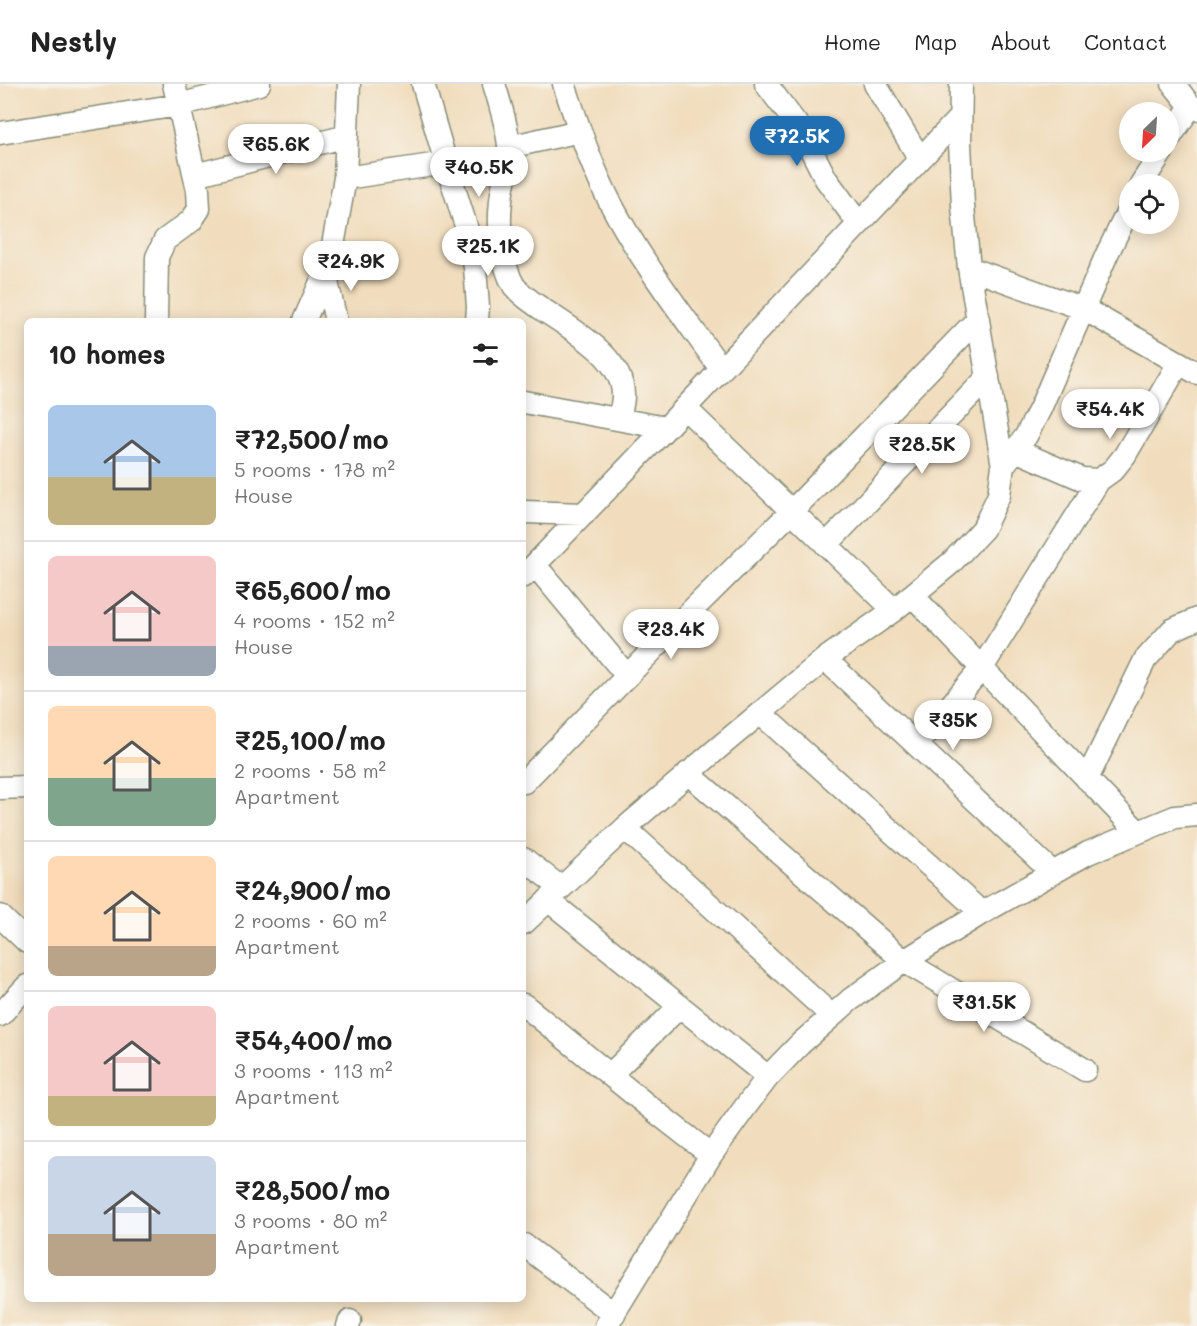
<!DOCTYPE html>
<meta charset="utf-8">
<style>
body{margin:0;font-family:Mali,sans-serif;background:#f2f2f2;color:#222;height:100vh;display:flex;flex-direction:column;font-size:22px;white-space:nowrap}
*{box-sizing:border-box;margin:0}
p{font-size:20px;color:#767676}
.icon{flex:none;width:33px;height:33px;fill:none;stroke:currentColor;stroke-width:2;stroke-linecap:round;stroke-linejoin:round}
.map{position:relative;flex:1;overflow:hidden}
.side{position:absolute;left:24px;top:234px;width:502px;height:984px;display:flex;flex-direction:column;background:#fff;border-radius:9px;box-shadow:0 3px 15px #0003}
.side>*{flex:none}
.needle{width:39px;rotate:205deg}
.tools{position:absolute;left:1119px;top:18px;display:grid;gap:12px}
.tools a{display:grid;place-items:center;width:60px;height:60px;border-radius:50%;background:#fff;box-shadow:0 3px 15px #0003;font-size:30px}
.price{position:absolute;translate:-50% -51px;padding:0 14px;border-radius:21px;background:#fff;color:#222;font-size:20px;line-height:39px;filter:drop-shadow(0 2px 3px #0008)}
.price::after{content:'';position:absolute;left:50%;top:36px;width:18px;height:14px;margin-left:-9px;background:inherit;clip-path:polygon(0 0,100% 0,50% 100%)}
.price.current{background:#1f6fb2;color:#fff}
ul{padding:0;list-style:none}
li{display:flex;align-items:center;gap:18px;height:150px;padding:0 24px}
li+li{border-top:2px solid #e0e0e0}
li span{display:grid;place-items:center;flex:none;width:168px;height:120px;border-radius:9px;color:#555}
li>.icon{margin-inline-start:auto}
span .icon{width:72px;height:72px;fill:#fffc;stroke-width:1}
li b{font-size:26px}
h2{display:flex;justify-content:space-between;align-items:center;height:72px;padding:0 24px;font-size:26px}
header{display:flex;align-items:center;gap:36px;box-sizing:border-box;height:84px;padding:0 30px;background:#fff;border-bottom:2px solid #e0e0e0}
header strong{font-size:28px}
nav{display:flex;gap:33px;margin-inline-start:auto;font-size:21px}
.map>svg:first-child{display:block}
</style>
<header>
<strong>Nestly</strong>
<nav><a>Home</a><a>Map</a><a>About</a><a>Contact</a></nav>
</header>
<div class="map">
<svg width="1197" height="1242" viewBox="0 0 1197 1242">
<rect width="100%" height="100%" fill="#f7f3e8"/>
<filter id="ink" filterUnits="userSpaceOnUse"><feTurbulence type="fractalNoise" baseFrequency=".0167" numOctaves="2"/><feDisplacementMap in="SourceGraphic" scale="12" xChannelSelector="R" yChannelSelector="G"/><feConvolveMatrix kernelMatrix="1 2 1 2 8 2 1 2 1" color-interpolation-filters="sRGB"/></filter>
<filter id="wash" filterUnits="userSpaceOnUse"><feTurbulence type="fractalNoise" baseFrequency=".008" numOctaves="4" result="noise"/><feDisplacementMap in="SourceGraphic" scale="24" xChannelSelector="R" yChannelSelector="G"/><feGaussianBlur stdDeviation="1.35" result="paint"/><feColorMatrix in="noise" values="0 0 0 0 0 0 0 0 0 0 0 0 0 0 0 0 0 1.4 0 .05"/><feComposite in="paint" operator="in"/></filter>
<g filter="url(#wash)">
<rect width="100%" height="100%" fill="#f1ddbd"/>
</g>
<g filter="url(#ink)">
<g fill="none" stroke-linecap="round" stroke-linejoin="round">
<defs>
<path id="street" d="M423,0L446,79L466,142L475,183L478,223L477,237
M494,0C500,20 507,41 509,62C510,81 502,99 501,117C498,142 501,180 514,202C521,211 533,219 542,225C571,245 624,273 623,312C623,320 620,328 619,335
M564,0C578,41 591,82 611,120C642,179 683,231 721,285
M766,0L801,46L826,95L859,140
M875,0L920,75
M1173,0L1191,22L1197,25
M0,49L179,21L259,0
M1168,56L1191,22
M509,63L580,47
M195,91L347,52
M345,94L446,79
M1141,100L1162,68
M969,184L1084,225L1197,289
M325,189L336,237
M156,237L157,173L165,156L191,137L199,125L198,106L174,0
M304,237L325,189L332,167L345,94L349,0
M524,318L666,344
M685,324L894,526
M1015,366L1082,395L1099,396L1113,386L1125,371L1179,279
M1003,382L1026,352L1040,325L1107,170L1130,123
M524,428L584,430
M826,461L988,293
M535,481L627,592
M524,492L666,344L960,33
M912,511L1138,748
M825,575L1053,789
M760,629L982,829
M917,661L982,584L1099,396
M688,689L904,877L1085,986
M1087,695L1145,576L1172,546L1197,535
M524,698L673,545L792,427L978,235
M0,704L27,703
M625,744L832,932
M524,775L561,804
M548,816L768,993
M0,832L27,858
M524,839L625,744L717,665L825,575L894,526L951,479L983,445L999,411L1003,382L969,184L963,122L960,59L961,0
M524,921L647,1021L711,1071
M0,931L27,902
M610,991L680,922
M524,1161L614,1230
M348,1242L350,1237
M606,1242L711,1071L746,1022L768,993L800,960L832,932L850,916L904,877L982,829L1088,769L1175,733L1197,731"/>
</defs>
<use href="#street" stroke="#888d78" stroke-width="25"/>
<use href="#street" stroke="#fff" stroke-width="22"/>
</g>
</g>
</svg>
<div class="tools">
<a><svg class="needle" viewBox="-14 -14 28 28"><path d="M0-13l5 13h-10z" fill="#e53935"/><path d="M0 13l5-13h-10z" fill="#767676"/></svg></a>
<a><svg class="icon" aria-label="locate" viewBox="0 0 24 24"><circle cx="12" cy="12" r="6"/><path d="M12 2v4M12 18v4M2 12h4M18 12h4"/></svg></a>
</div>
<b class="price current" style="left:797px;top:83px">₹72.5K</b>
<b class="price" style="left:276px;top:91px">₹65.6K</b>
<b class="price" style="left:479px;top:114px">₹40.5K</b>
<b class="price" style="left:488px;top:193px">₹25.1K</b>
<b class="price" style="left:351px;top:208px">₹24.9K</b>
<b class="price" style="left:1110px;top:356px">₹54.4K</b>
<b class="price" style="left:922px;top:391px">₹28.5K</b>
<b class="price" style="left:671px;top:576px">₹23.4K</b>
<b class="price" style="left:953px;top:667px">₹35K</b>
<b class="price" style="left:984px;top:949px">₹31.5K</b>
<section class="side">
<h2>10 homes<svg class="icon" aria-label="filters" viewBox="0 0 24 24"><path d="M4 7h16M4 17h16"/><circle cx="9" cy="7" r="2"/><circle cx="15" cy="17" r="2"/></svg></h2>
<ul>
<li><span style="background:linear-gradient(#a9c7e8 60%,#c2b280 0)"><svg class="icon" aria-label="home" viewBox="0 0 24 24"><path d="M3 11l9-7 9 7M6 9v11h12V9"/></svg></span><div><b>₹72,500/mo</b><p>5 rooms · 178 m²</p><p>House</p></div></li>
<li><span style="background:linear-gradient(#f6c9c9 75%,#9aa5b1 0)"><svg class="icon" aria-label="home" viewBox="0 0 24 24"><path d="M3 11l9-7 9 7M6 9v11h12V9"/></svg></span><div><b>₹65,600/mo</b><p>4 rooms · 152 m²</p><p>House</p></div></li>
<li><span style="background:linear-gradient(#ffd9b3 60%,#7fa58c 0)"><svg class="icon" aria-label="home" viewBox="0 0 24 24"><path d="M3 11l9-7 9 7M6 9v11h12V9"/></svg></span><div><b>₹25,100/mo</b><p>2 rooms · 58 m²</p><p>Apartment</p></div></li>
<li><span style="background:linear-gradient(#ffd9b3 75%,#b9a48a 0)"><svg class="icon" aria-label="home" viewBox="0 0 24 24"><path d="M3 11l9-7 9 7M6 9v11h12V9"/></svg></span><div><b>₹24,900/mo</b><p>2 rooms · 60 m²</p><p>Apartment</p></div></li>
<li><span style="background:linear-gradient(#f6c9c9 75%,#c2b280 0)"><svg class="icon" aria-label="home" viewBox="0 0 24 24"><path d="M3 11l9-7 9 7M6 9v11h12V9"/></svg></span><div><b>₹54,400/mo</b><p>3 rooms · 113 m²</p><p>Apartment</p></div></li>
<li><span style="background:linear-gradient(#c9d6e8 65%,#b9a48a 0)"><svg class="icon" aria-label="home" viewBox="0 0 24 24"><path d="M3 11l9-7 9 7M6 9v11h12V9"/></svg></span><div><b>₹28,500/mo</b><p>3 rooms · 80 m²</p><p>Apartment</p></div></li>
</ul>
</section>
</div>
